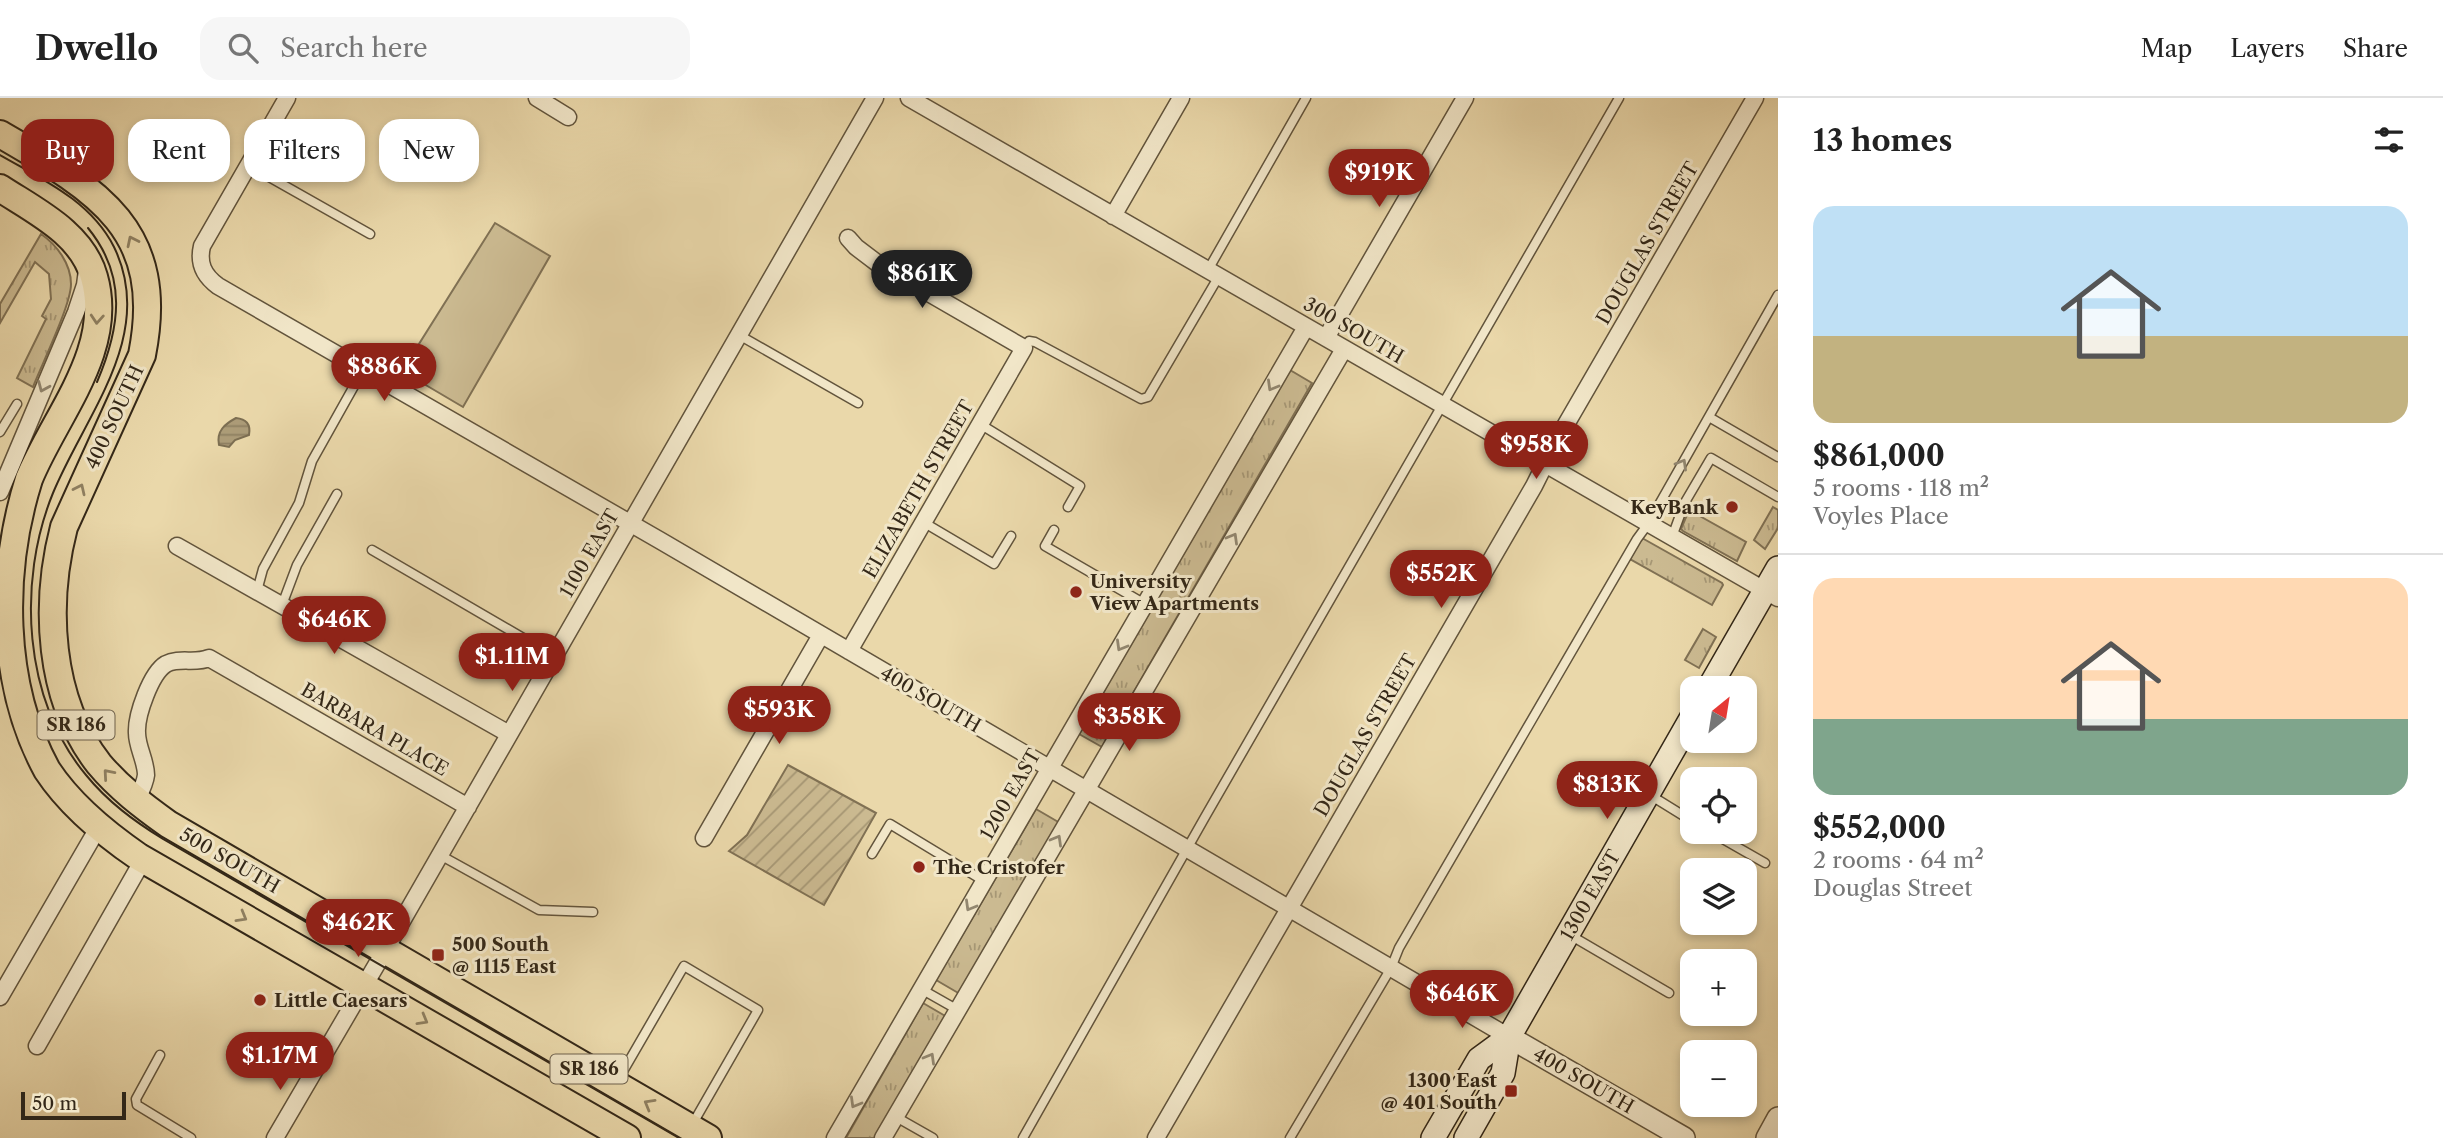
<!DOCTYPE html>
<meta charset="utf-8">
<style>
body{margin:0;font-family:"Libre Caslon Text",serif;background:#f6f6f6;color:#222;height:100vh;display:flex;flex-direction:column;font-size:26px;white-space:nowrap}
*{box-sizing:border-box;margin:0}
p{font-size:23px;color:#767676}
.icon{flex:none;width:38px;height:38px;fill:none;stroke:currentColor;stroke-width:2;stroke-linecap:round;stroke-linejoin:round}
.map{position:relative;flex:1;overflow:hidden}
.panel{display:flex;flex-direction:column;background:#fff;width:665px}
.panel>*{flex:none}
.top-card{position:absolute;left:21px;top:21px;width:665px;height:63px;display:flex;gap:14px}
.needle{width:46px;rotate:30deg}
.buttons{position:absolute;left:1680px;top:578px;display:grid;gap:14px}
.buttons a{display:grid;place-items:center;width:77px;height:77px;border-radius:14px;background:#fff;box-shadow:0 4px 10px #0003;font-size:35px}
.scale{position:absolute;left:21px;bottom:18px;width:105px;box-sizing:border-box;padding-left:7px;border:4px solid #342818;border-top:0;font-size:19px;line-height:24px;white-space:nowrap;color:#342818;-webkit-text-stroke:5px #f1e6c8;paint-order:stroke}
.price{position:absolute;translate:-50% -60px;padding:0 16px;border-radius:24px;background:#8f2418;color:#fff;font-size:23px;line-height:46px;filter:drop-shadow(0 2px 4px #0008)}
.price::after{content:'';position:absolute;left:50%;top:42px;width:21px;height:16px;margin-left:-10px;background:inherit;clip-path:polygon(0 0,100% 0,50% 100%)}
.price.selected{background:#222;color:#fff}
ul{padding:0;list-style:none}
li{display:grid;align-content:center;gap:14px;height:371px;padding:0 35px}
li+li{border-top:2px solid #e0e0e0}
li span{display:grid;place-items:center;height:217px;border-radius:21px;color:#555}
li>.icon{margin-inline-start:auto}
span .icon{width:126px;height:126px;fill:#fffc;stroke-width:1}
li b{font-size:30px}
h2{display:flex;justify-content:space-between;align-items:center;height:84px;padding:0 35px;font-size:30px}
.chip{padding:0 24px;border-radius:21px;background:#fff;box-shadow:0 4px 10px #0003;font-size:24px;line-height:63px}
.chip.selected{background:#8f2418;color:#fff}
header{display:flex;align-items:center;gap:42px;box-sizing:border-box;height:98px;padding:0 35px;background:#fff;border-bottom:2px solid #e0e0e0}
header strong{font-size:33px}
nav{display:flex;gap:38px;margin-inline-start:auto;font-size:24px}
.search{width:490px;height:63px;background:#f6f6f6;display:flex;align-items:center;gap:18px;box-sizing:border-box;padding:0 24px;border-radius:21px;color:#767676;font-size:26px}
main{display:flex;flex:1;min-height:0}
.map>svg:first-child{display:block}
</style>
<header>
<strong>Dwello</strong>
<div class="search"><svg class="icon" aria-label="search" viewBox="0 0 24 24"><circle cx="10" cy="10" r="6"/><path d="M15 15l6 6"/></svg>Search here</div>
<nav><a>Map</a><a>Layers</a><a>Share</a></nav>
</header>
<main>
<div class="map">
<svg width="1778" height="1040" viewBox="0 0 1778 1040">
<defs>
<pattern id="grass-tufts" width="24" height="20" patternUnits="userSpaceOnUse" patternTransform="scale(1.75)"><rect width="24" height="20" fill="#cbba91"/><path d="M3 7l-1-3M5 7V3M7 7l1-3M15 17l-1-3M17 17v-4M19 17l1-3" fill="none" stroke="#a69775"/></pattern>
<pattern id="garden-furrows" width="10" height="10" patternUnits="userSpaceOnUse" patternTransform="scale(1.75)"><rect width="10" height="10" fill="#cbba91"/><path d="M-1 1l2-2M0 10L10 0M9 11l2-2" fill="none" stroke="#a69775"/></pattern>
<pattern id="water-rules" width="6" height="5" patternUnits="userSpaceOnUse" patternTransform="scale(1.75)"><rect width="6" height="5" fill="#ac9c78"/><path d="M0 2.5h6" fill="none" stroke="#8d7f61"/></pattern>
</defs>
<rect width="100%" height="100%" fill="#ead8aa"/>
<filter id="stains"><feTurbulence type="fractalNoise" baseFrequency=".00286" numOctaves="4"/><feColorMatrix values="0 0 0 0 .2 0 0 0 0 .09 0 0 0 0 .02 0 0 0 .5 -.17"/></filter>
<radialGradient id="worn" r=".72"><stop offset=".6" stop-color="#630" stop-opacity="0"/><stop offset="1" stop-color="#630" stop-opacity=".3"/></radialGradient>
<path fill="url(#grass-tufts)" stroke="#807154" stroke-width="2" d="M41,136C57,147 71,166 71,186C71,207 42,266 33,289L17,280L46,221L42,218L51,201L49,176L35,164L0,225V206Z
M1290,272L1312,285L1102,649L1079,636Z
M1773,409L1778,412V430L1765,451L1754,442Z
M1689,412L1746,444L1737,463L1683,433L1681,431Z
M1642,440L1722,485L1723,487L1712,507L1630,461Z
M1703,531L1716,539L1699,570L1685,562Z
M1036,711L1060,725L960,896L936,882Z
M923,905L947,919L877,1040H846Z"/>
<path fill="#cbba91" stroke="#807154" stroke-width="2" d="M495,125L550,158L463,309L402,273Z"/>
<path fill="url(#garden-furrows)" stroke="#807154" stroke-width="2" d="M788,667L876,715L824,807L729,753L747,737Z"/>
<path fill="url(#water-rules)" stroke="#7c6e52" stroke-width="2" d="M236,320C246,321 251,326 249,337L235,342L229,349L219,347C216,333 225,326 236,320Z"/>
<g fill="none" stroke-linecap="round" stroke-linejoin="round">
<defs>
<path id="service" d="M248,67L370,136
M1208,172L1306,0
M739,237L858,305
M1024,250L1029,243L1035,244L1141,301L1148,299L1219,178
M1709,319L1778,359
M980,326L1080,388L1068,409
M0,334L17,306
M923,424L994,466L1011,438
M1054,432L1045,448L1145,506
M1672,439L1684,406L1711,360L1778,399
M372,452L554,558
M257,493L263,471L299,405L312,363L363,272
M282,507L297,467L337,396
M1650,697L1692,723
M1709,733L1765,765
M872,756L890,726L984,783
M440,757L539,812L593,814
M1570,837L1669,895
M921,891L958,912
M160,957L136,1001L137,1007L191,1040
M618,982L684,868L758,912L692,1027
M896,1019L933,1040
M1023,1040L1205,719L1619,0
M1290,1040L1391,870L1399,850L1637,441L1648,426L1778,197"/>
<path id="minor" d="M287,0L202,148C198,165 203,177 218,188L661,443L1509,939
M537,0L568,19
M909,0L1778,500
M1113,118L1181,0
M848,140L856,149L877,165L1024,250L849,553
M1326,240L1465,0
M0,394L76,214L85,187L87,172
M177,448L509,636
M136,703C140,695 145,686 146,677C146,663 137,649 137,635C136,617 151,575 166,566C179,559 196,566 209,560L468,709
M704,740L821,537
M0,899L98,730
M37,948L143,762
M275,1040L398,830L875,0
M835,1040L1306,229
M883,1040L1344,251
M1156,1040L1534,388L1557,342L1755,0"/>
<path id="tertiary" d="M1509,939L1684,1040
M1767,1040L1778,1020"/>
<path id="secondary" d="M1709,590L1778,470
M1433,1040L1479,961L1509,939
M1466,1040L1503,975L1509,939L1692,619"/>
<path id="primary" d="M0,36C97,92 167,131 142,257L64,429C44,506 48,601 99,666C119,690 143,708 168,726L708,1040
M0,90C35,113 82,135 94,179C115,252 55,317 29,381C0,473 0,586 47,672C70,707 104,735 139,759L627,1040"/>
</defs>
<use href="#service" stroke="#62543c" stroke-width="11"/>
<use href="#minor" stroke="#62543c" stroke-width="19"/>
<use href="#tertiary" stroke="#62543c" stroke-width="24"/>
<use href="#secondary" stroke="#342818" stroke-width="26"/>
<use href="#primary" stroke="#342818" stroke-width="30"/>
<use href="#service" stroke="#f1e6c8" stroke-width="8"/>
<use href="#minor" stroke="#f1e6c8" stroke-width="16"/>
<use href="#tertiary" stroke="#f1e6c8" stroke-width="21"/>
<use href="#secondary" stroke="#f1e6c8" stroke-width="23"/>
<use href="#primary" stroke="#ead8aa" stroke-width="26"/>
<path stroke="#342818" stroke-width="2" d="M0,57C42,81 91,103 114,149C157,237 85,317 53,395C17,483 23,602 86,677C108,704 134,723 163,741L679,1040
M88,130C128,179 120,230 97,284"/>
</g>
<defs><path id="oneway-chevron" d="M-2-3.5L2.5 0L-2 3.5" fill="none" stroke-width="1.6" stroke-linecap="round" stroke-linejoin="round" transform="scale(1.75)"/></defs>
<g stroke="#8f8061">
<use href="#oneway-chevron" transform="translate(132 143) rotate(-116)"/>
<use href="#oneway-chevron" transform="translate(97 221) rotate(94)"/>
<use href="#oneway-chevron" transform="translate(80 391) rotate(-65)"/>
<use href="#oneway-chevron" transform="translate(108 676) rotate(-131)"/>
<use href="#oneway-chevron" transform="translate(242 819) rotate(30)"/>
<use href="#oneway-chevron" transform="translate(423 922) rotate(30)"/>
<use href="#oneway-chevron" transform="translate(649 1006) rotate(-150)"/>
</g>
<g stroke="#928770">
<use href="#oneway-chevron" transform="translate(1272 288) rotate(120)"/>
<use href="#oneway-chevron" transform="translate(43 289) rotate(113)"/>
<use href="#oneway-chevron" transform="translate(1682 366) rotate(-60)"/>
<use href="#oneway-chevron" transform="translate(1233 440) rotate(-60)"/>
<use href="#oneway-chevron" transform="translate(1121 548) rotate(120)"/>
<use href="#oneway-chevron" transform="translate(1057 742) rotate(-60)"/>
<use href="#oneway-chevron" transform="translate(970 808) rotate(120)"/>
<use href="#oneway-chevron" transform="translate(930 960) rotate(-60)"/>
<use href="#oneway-chevron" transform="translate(855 1005) rotate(120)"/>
</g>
<g fill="#8f2418" stroke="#f1e6c8" stroke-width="2.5">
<circle cx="1732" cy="409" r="7"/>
<circle cx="1076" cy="494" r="7"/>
<circle cx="919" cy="769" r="7"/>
<rect x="431" y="850" width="14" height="14" rx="3.5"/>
<circle cx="260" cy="902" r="7"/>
<rect x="1504" y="986" width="14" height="14" rx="3.5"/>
</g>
<g text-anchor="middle" stroke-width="6" stroke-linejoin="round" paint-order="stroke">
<g fill="#f1e6c8" stroke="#6d614d" stroke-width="2">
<rect x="37.5" y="612.5" width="77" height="29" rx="5"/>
<rect x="550.5" y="956.5" width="77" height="29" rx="5"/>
</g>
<g font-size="18" font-weight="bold" fill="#342818">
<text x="76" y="633">SR 186</text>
<text x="589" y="977">SR 186</text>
</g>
<g font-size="19" fill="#342818" stroke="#f1e6c8">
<text transform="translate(1647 145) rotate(-60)" y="7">DOUGLAS STREET</text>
<text transform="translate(1354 232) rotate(30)" y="7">300 SOUTH</text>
<text transform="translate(114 319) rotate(-65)" y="7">400 SOUTH</text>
<text transform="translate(918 391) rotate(-60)" y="7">ELIZABETH STREET</text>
<text transform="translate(589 455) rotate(-60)" y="7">1100 EAST</text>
<text transform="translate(931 601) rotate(30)" y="7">400 SOUTH</text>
<text transform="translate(375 631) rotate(30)" y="7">BARBARA PLACE</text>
<text transform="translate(1365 637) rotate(-60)" y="7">DOUGLAS STREET</text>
<text transform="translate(1010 696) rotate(-60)" y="7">1200 EAST</text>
<text transform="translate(230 762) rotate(30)" y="7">500 SOUTH</text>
<text transform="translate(1590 797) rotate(-60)" y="7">1300 EAST</text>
<text transform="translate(1584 982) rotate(30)" y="7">400 SOUTH</text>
</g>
<g font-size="19" font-weight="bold" fill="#342818" stroke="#f1e6c8" text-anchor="start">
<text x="1718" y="416" text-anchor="end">KeyBank</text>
<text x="1090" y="490">University<tspan x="1090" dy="22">View Apartments</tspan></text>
<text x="933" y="776">The Cristofer</text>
<text x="452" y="853">500 South<tspan x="452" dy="22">@ 1115 East</tspan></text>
<text x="274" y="909">Little Caesars</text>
<text x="1497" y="989" text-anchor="end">1300 East<tspan x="1497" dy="22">@ 401 South</tspan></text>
</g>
</g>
<rect width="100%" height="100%" filter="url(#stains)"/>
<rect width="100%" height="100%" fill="url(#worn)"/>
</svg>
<div class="buttons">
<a><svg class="needle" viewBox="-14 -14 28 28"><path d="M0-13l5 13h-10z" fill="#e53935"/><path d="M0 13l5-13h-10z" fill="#767676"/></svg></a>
<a><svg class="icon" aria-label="locate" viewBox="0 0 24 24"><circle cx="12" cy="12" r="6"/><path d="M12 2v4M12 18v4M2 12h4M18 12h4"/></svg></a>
<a><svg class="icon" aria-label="layers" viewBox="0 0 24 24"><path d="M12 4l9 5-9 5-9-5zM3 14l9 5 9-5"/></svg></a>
<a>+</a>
<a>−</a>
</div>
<div class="scale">50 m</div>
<b class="price" style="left:1379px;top:111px">$919K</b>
<b class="price selected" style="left:922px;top:212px">$861K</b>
<b class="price" style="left:384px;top:305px">$886K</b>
<b class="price" style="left:1536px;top:383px">$958K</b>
<b class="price" style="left:1441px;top:512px">$552K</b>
<b class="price" style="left:334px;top:558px">$646K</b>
<b class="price" style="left:512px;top:595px">$1.11M</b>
<b class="price" style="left:779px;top:648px">$593K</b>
<b class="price" style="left:1129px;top:655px">$358K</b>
<b class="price" style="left:1607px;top:723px">$813K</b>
<b class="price" style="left:358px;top:861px">$462K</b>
<b class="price" style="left:1462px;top:932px">$646K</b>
<b class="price" style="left:280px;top:994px">$1.17M</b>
<div class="top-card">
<a class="chip selected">Buy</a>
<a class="chip">Rent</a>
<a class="chip">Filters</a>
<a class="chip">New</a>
</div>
</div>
<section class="panel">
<h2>13 homes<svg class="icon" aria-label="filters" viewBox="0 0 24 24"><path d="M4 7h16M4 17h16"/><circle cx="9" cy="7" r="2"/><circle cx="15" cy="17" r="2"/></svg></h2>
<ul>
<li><span style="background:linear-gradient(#bfe0f5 60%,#c2b280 0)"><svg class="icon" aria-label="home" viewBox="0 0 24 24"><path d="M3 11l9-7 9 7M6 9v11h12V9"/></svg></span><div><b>$861,000</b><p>5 rooms · 118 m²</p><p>Voyles Place</p></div></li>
<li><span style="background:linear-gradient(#ffd9b3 65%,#7fa58c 0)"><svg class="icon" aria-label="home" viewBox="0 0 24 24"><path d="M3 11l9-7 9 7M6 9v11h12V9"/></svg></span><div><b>$552,000</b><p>2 rooms · 64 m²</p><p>Douglas Street</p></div></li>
</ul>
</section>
</main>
